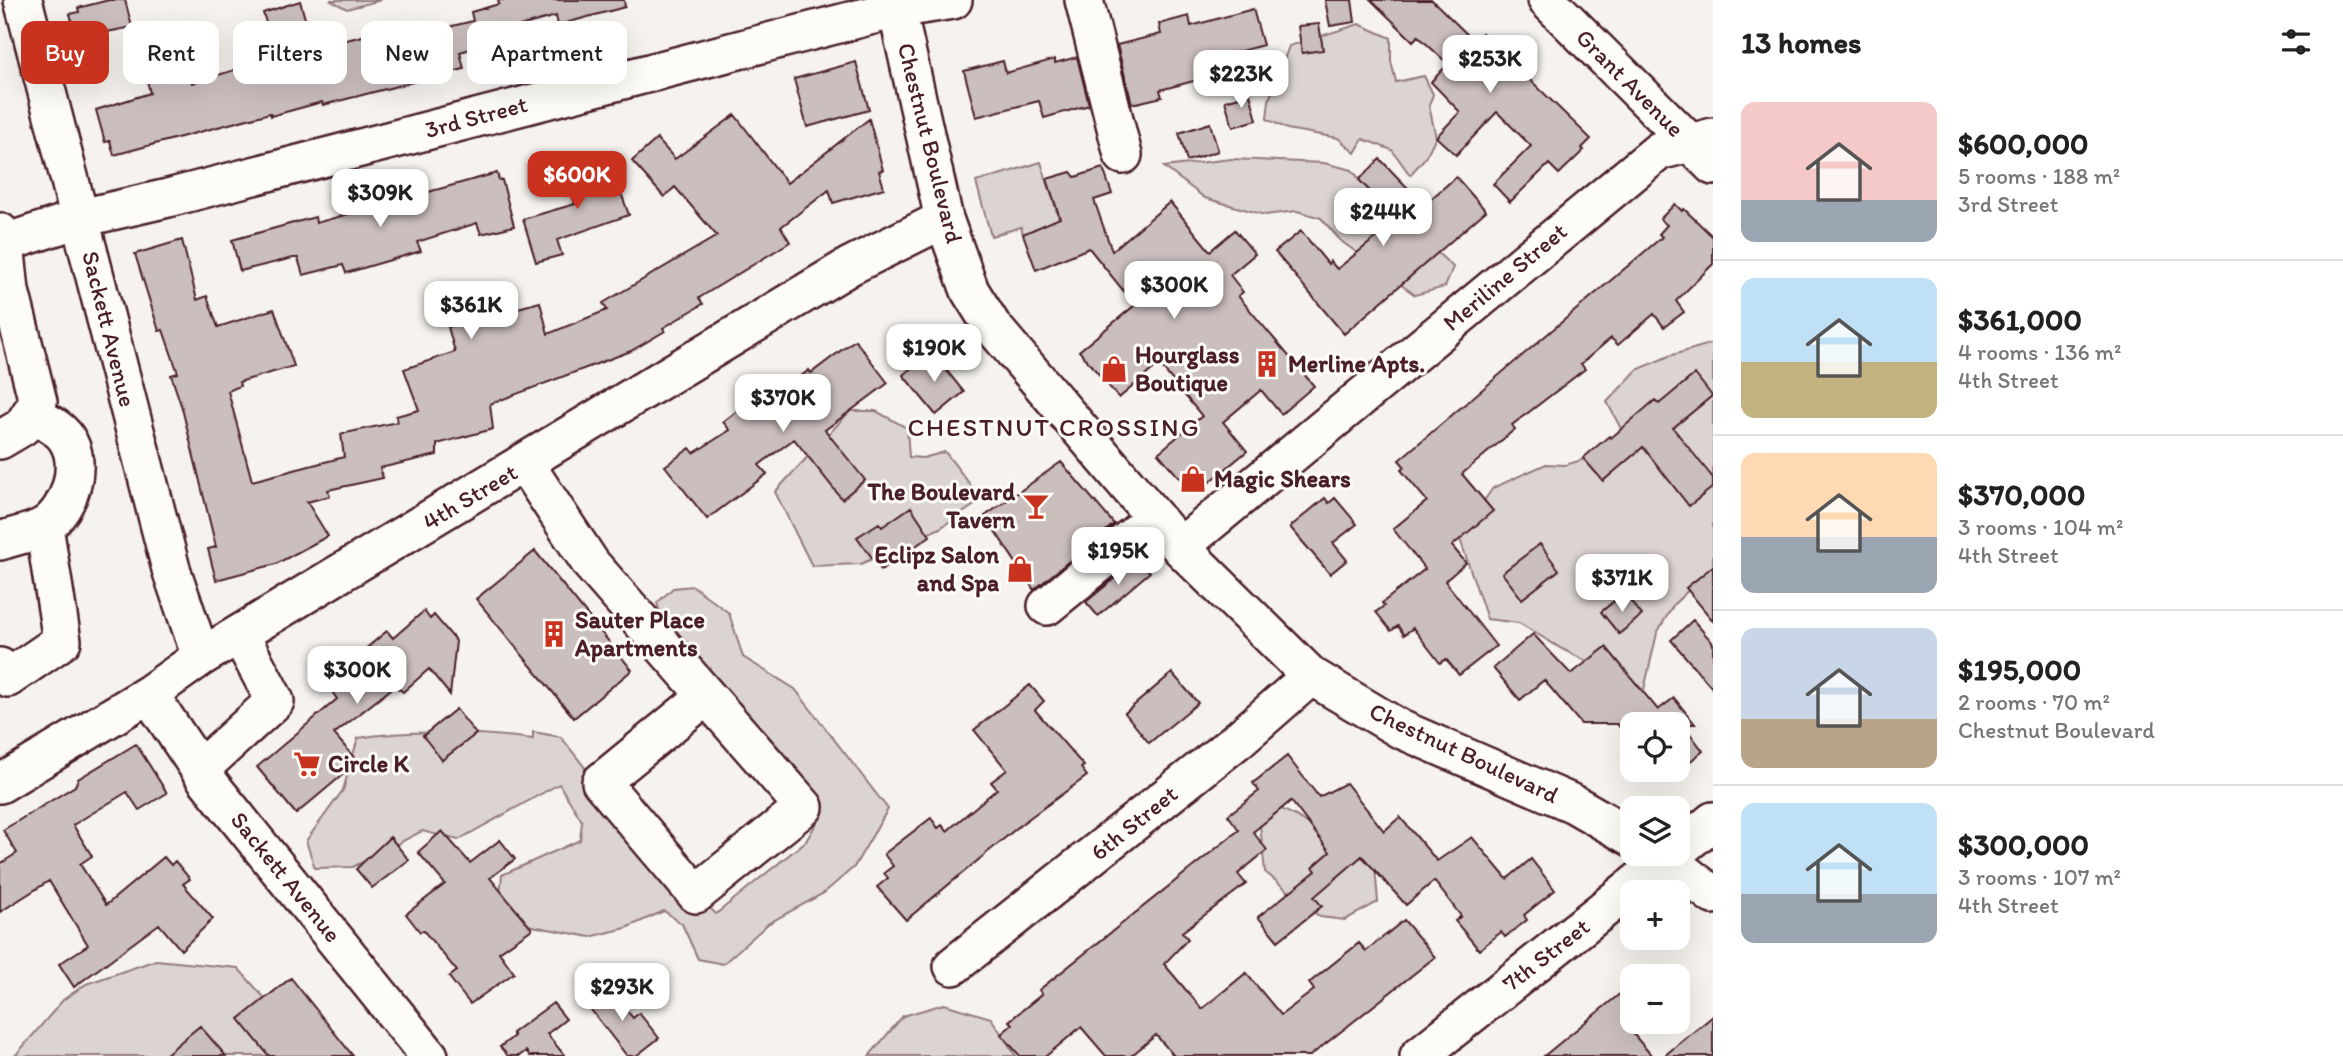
<!DOCTYPE html>
<meta charset="utf-8">
<style>
body{margin:0;font-family:Itim,sans-serif;background:#f6f6f6;color:#222;height:100vh;display:flex;flex-direction:column;font-size:26px;white-space:nowrap}
*{box-sizing:border-box;margin:0}
p{font-size:23px;color:#767676}
.icon{flex:none;width:38px;height:38px;fill:none;stroke:currentColor;stroke-width:2;stroke-linecap:round;stroke-linejoin:round}
.map{position:relative;flex:1;overflow:hidden}
.details{display:flex;flex-direction:column;background:#fff;width:630px}
.details>*{flex:none}
.guide{position:absolute;left:21px;top:21px;width:665px;height:63px;display:flex;gap:14px}
.controls{position:absolute;left:1620px;top:712px;display:grid;gap:14px}
.controls a{display:grid;place-items:center;width:70px;height:70px;border-radius:14px;background:#fff;box-shadow:0 7px 28px #0002;font-size:35px}
.price{position:absolute;translate:-50% -60px;padding:0 16px;border-radius:14px;background:#fff;color:#222;font-size:23px;line-height:46px;filter:drop-shadow(0 2px 4px #0008)}
.price::after{content:'';position:absolute;left:50%;top:42px;width:21px;height:16px;margin-left:-10px;background:inherit;clip-path:polygon(0 0,100% 0,50% 100%)}
.price.current{background:#c8321e;color:#fff}
ul{padding:0;list-style:none}
li{display:flex;align-items:center;gap:21px;height:175px;padding:0 28px}
li+li{border-top:2px solid #e0e0e0}
li span{display:grid;place-items:center;flex:none;width:196px;height:140px;border-radius:14px;color:#555}
li>.icon{margin-inline-start:auto}
span .icon{width:84px;height:84px;fill:#fffc;stroke-width:1}
li b{font-size:30px}
h2{display:flex;justify-content:space-between;align-items:center;height:84px;padding:0 28px;font-size:30px}
.pill{padding:0 24px;border-radius:14px;background:#fff;box-shadow:0 7px 28px #0002;font-size:24px;line-height:63px}
.pill.current{background:#c8321e;color:#fff}
main{display:flex;flex:1;min-height:0}
.map>svg:first-child{display:block}
</style>
<main>
<div class="map">
<svg width="1713" height="1056" viewBox="0 0 1713 1056">
<rect width="100%" height="100%" fill="#f6f3ef"/>
<filter id="ink" filterUnits="userSpaceOnUse"><feTurbulence type="fractalNoise" baseFrequency=".0143" numOctaves="2"/><feDisplacementMap in="SourceGraphic" scale="14" xChannelSelector="R" yChannelSelector="G"/><feConvolveMatrix kernelMatrix="1 2 1 2 8 2 1 2 1" color-interpolation-filters="sRGB"/></filter>
<g filter="url(#ink)">
<path fill="#dcd4d2" stroke="#937a7e" stroke-width="2" d="M330,0H381L347,9Z
M1359,24L1391,38V61L1396,82L1424,76L1433,94L1429,106L1436,137L1425,158L1410,175L1392,150L1363,139L1355,153L1338,138L1287,129L1267,119L1269,100L1289,46Z
M1231,159L1324,163L1352,170L1365,186L1453,267L1445,287L1415,295L1341,241L1321,218L1297,211L1265,215L1205,198L1164,167Z
M1041,162L1059,219L1023,234L1021,227L991,236L976,182Z
M1713,343V567L1674,604L1657,633L1644,690L1562,649L1519,623L1487,619L1459,536L1493,488L1546,464L1565,465L1630,446L1607,402L1637,370L1669,356Z
M850,411H876L907,428L909,457L923,458L945,452L982,500L940,528L861,564L812,566L775,492Z
M693,586L729,613L743,657L795,689L888,809L854,867L824,893L769,923L723,964L698,959L682,924L664,911L626,928L590,937L522,924L499,905L502,875L580,840L582,821L559,784L458,840L422,831L353,867L315,868L306,841L343,790L358,738C416,729 475,732 533,739V732L561,737L635,832L716,914L806,841L822,814L698,678L667,636L657,603L673,588Z
M1257,797L1296,816L1375,866L1378,902L1345,920L1320,917L1265,872Z
M156,960L238,968L305,1044L308,1056H15L63,1000L86,984Z
M944,1004L991,1018L1016,1056H869L903,1016Z"/>
<path fill="#cbbfbe" stroke="#4a1f2b" stroke-width="2" d="M109,0H125L132,27L77,38L70,14L79,12L78,8Z
M498,0H624L625,7L558,25L556,16L516,27L518,36L460,52L464,69L323,105L322,102L271,116L270,113L114,155L110,141L105,142L96,110L150,93L147,80L154,78L142,35L176,26L192,83L277,57L263,13L300,1L312,43L324,40L326,45L387,30L390,41L473,21L471,12L499,4Z
M1325,0H1352L1355,22L1330,26Z
M1371,0H1432L1474,41L1482,33L1591,139L1582,148L1584,150L1559,174L1549,164L1510,202L1493,184L1531,146L1497,112L1456,155L1436,137L1460,112L1431,82L1448,64L1418,36L1413,41Z
M1253,9L1263,45L1201,62L1205,78L1160,90L1162,97L1132,104L1117,45L1161,34L1159,24L1189,16L1191,26Z
M1319,24L1323,50L1302,53L1298,26Z
M1077,57L1089,105L1044,118L1039,101L976,117L964,71L1003,61L1006,73L1055,59V63Z
M856,62L869,110L807,127L794,79Z
M1250,94L1257,120L1233,127L1225,101Z
M735,115L787,183L869,119L883,170L879,171L884,188L833,203L829,190L781,227L790,242L699,298L703,304L663,328L665,331L631,351L490,404L493,429L437,444V455L380,468L383,478L328,490L330,496L307,502L328,536L276,564L216,580L208,549L216,547L182,408L171,375L178,373L163,330L159,331L135,254L182,240L197,300L207,296L218,327L274,309L294,366L239,382L240,386L228,391L252,481L344,457L341,434L397,422L396,416L419,410L404,369L455,352L448,327L540,302L548,334L607,310L603,303L717,236L675,187L664,197L632,161L657,139L675,159Z
M1210,123L1218,151L1187,161L1179,133Z
M1380,159L1424,205L1456,177L1486,211L1344,334L1275,252L1301,231L1328,264L1330,261L1337,269L1398,220L1359,180Z
M599,164L613,171L629,215L557,240L562,255L536,262L523,219L575,204L565,173Z
M1103,168L1112,194L1094,200L1112,251L1170,202L1210,251L1235,230L1255,254L1230,275L1243,292L1238,296L1314,386L1281,414L1261,390L1223,422L1247,451L1199,491L1190,490L1158,453L1202,416L1159,364L1119,398L1079,351L1135,305L1089,248L1036,270L1023,234L1060,218L1047,179L1071,172L1075,177Z
M497,173L499,180H502L514,226L481,234L477,223L417,242L421,251L346,273L343,265L303,275L298,258H293L240,271L232,240L315,217L316,223Z
M1675,204L1682,211L1684,209L1713,237V264L1676,301L1684,312L1664,327L1654,314L1618,345L1611,338L1581,364L1585,369L1512,425L1515,429L1462,474L1493,511L1452,546L1466,563L1445,581L1496,646L1459,675L1446,659L1440,663L1413,628L1404,635L1398,626L1391,631L1376,612L1384,606L1382,603L1425,569L1393,529L1427,501L1401,470L1405,467L1399,460L1662,237L1659,234L1667,225L1660,219Z
M855,340L888,383L825,430L865,480L842,499L794,439L759,465L767,474L707,519L665,466L690,448L694,453L730,430L723,422L745,405L759,419L793,393L788,386L809,370L811,373Z
M925,356H935L964,392L936,415L903,375Z
M1695,374L1712,396L1673,428L1713,478V487L1689,506L1643,447L1603,481L1583,458L1609,436L1611,438L1655,400L1659,404Z
M1061,462L1114,524L1034,590L985,516Z
M1325,498L1329,503L1335,498L1357,524L1333,543L1347,560L1330,574L1290,527Z
M911,507L930,536L881,570L857,537L879,523L882,527Z
M1540,544L1559,570L1522,599L1502,573Z
M535,551L632,670L574,718L476,599Z
M1138,559L1150,572L1098,616L1086,602Z
M1713,566V621L1686,588Z
M1624,593L1642,615L1619,634L1601,612Z
M424,611L430,619L434,615L456,641L450,695L429,669L403,692L395,686L334,734L358,762L296,814L257,767L337,699L321,676L341,661L345,666L387,631L393,638Z
M1693,620L1713,643V689L1671,640Z
M1533,634L1571,674L1606,647L1658,710L1674,698L1695,724H1683L1703,751L1678,771V724H1633V744L1617,724H1581L1544,680L1520,700L1493,668Z
M1172,673L1198,703L1149,743L1125,713Z
M1030,685L1044,701L1035,710L1084,766L1081,768L1087,776L1024,822L906,920L877,887L888,878L884,873L893,866L884,854L931,818L938,828L942,825L947,831L997,789L991,782L1007,770L974,730Z
M456,709L476,734L442,760L423,736Z
M136,744L167,793L139,810L127,792L73,825L92,856L80,864L106,905L164,857L171,865L175,861L190,879L183,884L213,919L181,950L159,924L74,987L59,964L88,945L49,881L0,912V864L17,853L3,830L75,786L78,779Z
M1287,756L1319,797L1346,783L1384,831L1400,817L1437,861L1472,837L1507,879L1531,859L1555,890L1524,915L1527,920L1505,937L1501,932L1479,950L1455,921L1461,916L1434,881L1406,905L1362,856L1314,897L1322,906L1278,941L1258,917L1316,871L1313,867L1330,852L1291,801L1253,832L1267,850L1238,874L1246,884L1182,932L1188,939L1164,964L1202,1009L1246,973L1281,1015L1314,990L1309,983L1359,943L1366,951L1404,920L1435,957L1310,1056H1174L1156,1035L1131,1056H1106L1081,1027L1046,1056H1020L1001,1034L1013,1024L1009,1021L1042,994L1039,990L1239,830L1228,815L1259,791L1253,783Z
M442,831L470,863L500,840L515,859L490,878L532,929L499,952L514,973L470,1004L449,977L457,971L423,930L420,932L406,914L445,884L418,852Z
M390,837L409,860L372,888L356,869Z
M291,978L353,1056H269L239,1019Z
M1633,983V1014L1623,1022L1652,1056H1544Z
M607,985L633,1018L639,1013L659,1038L636,1056H627L585,1002Z
M553,1003L566,1019L547,1034L565,1056H530L526,1051L519,1056H508L500,1047L514,1036L512,1033Z
M1713,1016V1056H1664Z
M200,1026L226,1056H164L190,1034Z"/>
<g fill="none" stroke-linecap="round" stroke-linejoin="round">
<defs>
<path id="minor" d="M23,0L171,569L201,657
M895,0L944,219L970,291L992,326L1180,547L1311,676L1400,729L1574,804L1633,838
M1084,0L1123,155
M1547,0L1713,166
M0,232L5,243L10,291L38,402L22,427L0,440
M5,243L81,218L168,198L896,9L953,0
M525,464L591,564L804,807L696,894L601,782L706,696
M0,541C14,536 34,533 46,525C70,508 84,464 66,438C59,427 42,420 31,414
M1180,547L1659,151L1713,137
M1047,606L1155,518
M0,667L8,678L62,641L44,526
M149,694L206,779L429,1056
M200,769L275,701L240,635
M0,784L149,694L201,657L850,266L944,219
M1678,850L1713,821
M1660,854L1713,895
M953,966L1239,739L1311,676
M1419,1056L1673,854"/>
</defs>
<use href="#minor" stroke="#4a1f2b" stroke-width="42"/>
<use href="#minor" stroke="#fdfcf7" stroke-width="37"/>
</g>
</g>
<defs>
<symbol id="building-bare" viewBox="-9 -9 18 18"><path d="M-4-6H4V6H1V3H-1V6H-4ZM-2.5-4.3h1.7v1.8h-1.7ZM.8-4.3h1.7v1.8H.8ZM-2.5-1h1.7V.8h-1.7ZM.8-1h1.7V.8H.8Z" fill="#c8321e" stroke="#fdfcf7" stroke-width="2.5" paint-order="stroke"/></symbol>
<symbol id="shop-bare" viewBox="-9 -9 18 18"><path d="M-5-2.5h2.3a2.7 3.5 0 0 1 5.4 0H5L5.5 6h-11ZM-1.5-2.5h3a1.5 2.3 0 0 0-3 0Z" fill="#c8321e" stroke="#fdfcf7" stroke-width="2.5" paint-order="stroke"/></symbol>
<symbol id="bar-bare" viewBox="-9 -9 18 18"><path d="M-6-5H6L.8 .8V4.5H3.5V6h-7V4.5H-.8V.8Z" fill="#c8321e" stroke="#fdfcf7" stroke-width="2.5" paint-order="stroke"/></symbol>
<symbol id="supermarket-bare" viewBox="-9 -9 18 18"><path d="M-6-5.5h2.5l.6 2H6L4.5 2H-2.5L-4.4-4H-6ZM-1.5 3.2a1.3 1.3 0 1 0 .1 0ZM3 3.2a1.3 1.3 0 1 0 .1 0Z" fill="#c8321e" stroke="#fdfcf7" stroke-width="2.5" paint-order="stroke"/></symbol>
</defs>
<g fill-rule="evenodd">
<use href="#building-bare" x="1248" y="345" width="38" height="38"/>
<use href="#shop-bare" x="1095" y="350" width="38" height="38"/>
<use href="#shop-bare" x="1174" y="460" width="38" height="38"/>
<use href="#bar-bare" x="1017" y="487" width="38" height="38"/>
<use href="#shop-bare" x="1001" y="550" width="38" height="38"/>
<use href="#building-bare" x="535" y="615" width="38" height="38"/>
<use href="#supermarket-bare" x="288" y="745" width="38" height="38"/>
</g>
<g text-anchor="middle" stroke-width="6" stroke-linejoin="round" paint-order="stroke">
<g font-size="24" fill="#4a1f2b" stroke="#fdfcf7">
<text transform="translate(1630 83) rotate(45)" y="8">Grant Avenue</text>
<text transform="translate(476 117) rotate(-15)" y="8">3rd Street</text>
<text transform="translate(930 143) rotate(76)" y="8">Chestnut Boulevard</text>
<text transform="translate(1505 277) rotate(-40)" y="8">Meriline Street</text>
<text transform="translate(109 329) rotate(76)" y="8">Sackett Avenue</text>
<text transform="translate(470 497) rotate(-31)" y="8">4th Street</text>
<text transform="translate(1464 753) rotate(25)" y="8">Chestnut Boulevard</text>
<text transform="translate(1134 823) rotate(-39)" y="8">6th Street</text>
<text transform="translate(286 877) rotate(51)" y="8">Sackett Avenue</text>
<text transform="translate(1546 955) rotate(-38)" y="8">7th Street</text>
</g>
<g font-size="24" font-weight="bold" fill="#4a1f2b" stroke="#fdfcf7" text-anchor="start">
<text x="1135" y="363">Hourglass<tspan x="1135" dy="28">Boutique</tspan></text>
<text x="1288" y="372">Merline Apts.</text>
<text x="1214" y="487">Magic Shears</text>
<text x="1015" y="500" text-anchor="end">The Boulevard<tspan x="1015" dy="28">Tavern</tspan></text>
<text x="999" y="563" text-anchor="end">Eclipz Salon<tspan x="999" dy="28">and Spa</tspan></text>
<text x="575" y="628">Sauter Place<tspan x="575" dy="28">Apartments</tspan></text>
<text x="328" y="772">Circle K</text>
</g>
<g font-size="26" letter-spacing="2" fill="#4a1f2b" stroke="#fdfcf7">
<text x="1054" y="436">CHESTNUT CROSSING</text>
</g>
</g>
</svg>
<div class="controls">
<a><svg class="icon" aria-label="locate" viewBox="0 0 24 24"><circle cx="12" cy="12" r="6"/><path d="M12 2v4M12 18v4M2 12h4M18 12h4"/></svg></a>
<a><svg class="icon" aria-label="layers" viewBox="0 0 24 24"><path d="M12 4l9 5-9 5-9-5zM3 14l9 5 9-5"/></svg></a>
<a>+</a>
<a>−</a>
</div>
<b class="price" style="left:1490px;top:95px">$253K</b>
<b class="price" style="left:1241px;top:110px">$223K</b>
<b class="price current" style="left:577px;top:211px">$600K</b>
<b class="price" style="left:380px;top:229px">$309K</b>
<b class="price" style="left:1383px;top:248px">$244K</b>
<b class="price" style="left:1174px;top:321px">$300K</b>
<b class="price" style="left:471px;top:341px">$361K</b>
<b class="price" style="left:934px;top:384px">$190K</b>
<b class="price" style="left:783px;top:434px">$370K</b>
<b class="price" style="left:1118px;top:587px">$195K</b>
<b class="price" style="left:1622px;top:614px">$371K</b>
<b class="price" style="left:357px;top:706px">$300K</b>
<b class="price" style="left:622px;top:1023px">$293K</b>
<div class="guide">
<a class="pill current">Buy</a>
<a class="pill">Rent</a>
<a class="pill">Filters</a>
<a class="pill">New</a>
<a class="pill">Apartment</a>
</div>
</div>
<section class="details">
<h2>13 homes<svg class="icon" aria-label="filters" viewBox="0 0 24 24"><path d="M4 7h16M4 17h16"/><circle cx="9" cy="7" r="2"/><circle cx="15" cy="17" r="2"/></svg></h2>
<ul>
<li><span style="background:linear-gradient(#f6c9c9 70%,#9aa5b1 0)"><svg class="icon" aria-label="home" viewBox="0 0 24 24"><path d="M3 11l9-7 9 7M6 9v11h12V9"/></svg></span><div><b>$600,000</b><p>5 rooms · 188 m²</p><p>3rd Street</p></div></li>
<li><span style="background:linear-gradient(#bfe0f5 60%,#c2b280 0)"><svg class="icon" aria-label="home" viewBox="0 0 24 24"><path d="M3 11l9-7 9 7M6 9v11h12V9"/></svg></span><div><b>$361,000</b><p>4 rooms · 136 m²</p><p>4th Street</p></div></li>
<li><span style="background:linear-gradient(#ffd9b3 60%,#9aa5b1 0)"><svg class="icon" aria-label="home" viewBox="0 0 24 24"><path d="M3 11l9-7 9 7M6 9v11h12V9"/></svg></span><div><b>$370,000</b><p>3 rooms · 104 m²</p><p>4th Street</p></div></li>
<li><span style="background:linear-gradient(#c9d6e8 65%,#b9a48a 0)"><svg class="icon" aria-label="home" viewBox="0 0 24 24"><path d="M3 11l9-7 9 7M6 9v11h12V9"/></svg></span><div><b>$195,000</b><p>2 rooms · 70 m²</p><p>Chestnut Boulevard</p></div></li>
<li><span style="background:linear-gradient(#bfe0f5 65%,#9aa5b1 0)"><svg class="icon" aria-label="home" viewBox="0 0 24 24"><path d="M3 11l9-7 9 7M6 9v11h12V9"/></svg></span><div><b>$300,000</b><p>3 rooms · 107 m²</p><p>4th Street</p></div></li>
</ul>
</section>
</main>
